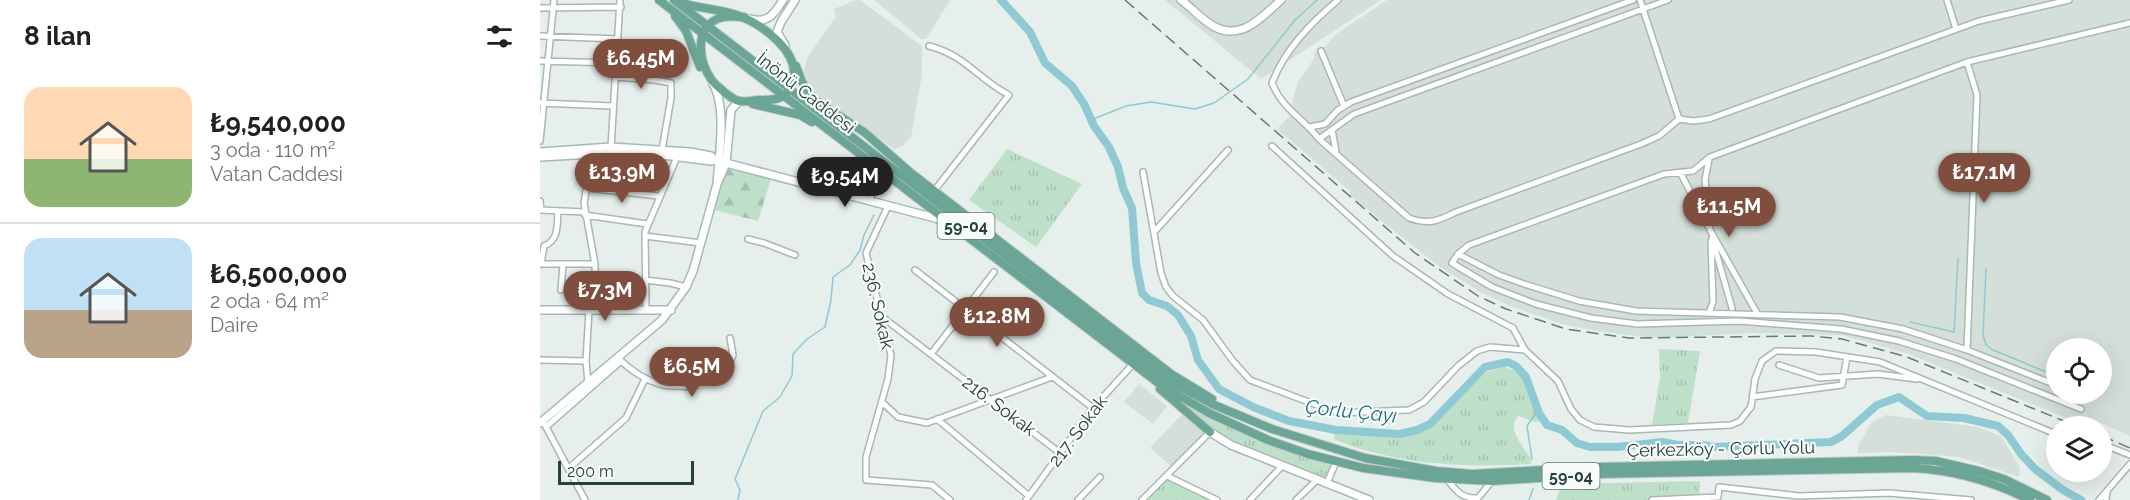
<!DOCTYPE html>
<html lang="tr">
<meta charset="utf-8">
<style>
body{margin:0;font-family:Raleway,sans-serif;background:#f6f6f6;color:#202124;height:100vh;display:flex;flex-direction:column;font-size:22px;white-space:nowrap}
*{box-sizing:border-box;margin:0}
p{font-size:20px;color:#757577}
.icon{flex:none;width:33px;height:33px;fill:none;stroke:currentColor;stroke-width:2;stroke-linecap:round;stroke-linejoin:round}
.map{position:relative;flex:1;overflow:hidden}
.sheet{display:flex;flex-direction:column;background:#fff;width:540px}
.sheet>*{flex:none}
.fabs{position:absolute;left:1506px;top:338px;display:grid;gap:12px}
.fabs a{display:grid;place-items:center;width:66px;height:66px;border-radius:50%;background:#fff;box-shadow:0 6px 24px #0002;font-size:30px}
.scale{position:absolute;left:18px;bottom:15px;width:136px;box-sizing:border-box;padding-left:6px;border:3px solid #24423a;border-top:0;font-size:16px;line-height:21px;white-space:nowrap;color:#24423a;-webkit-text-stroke:4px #f7fbf9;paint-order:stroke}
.price{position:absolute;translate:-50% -51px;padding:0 14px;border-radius:21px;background:#7f4e3f;color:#fff;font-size:20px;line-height:39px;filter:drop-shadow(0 2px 3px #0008)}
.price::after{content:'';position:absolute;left:50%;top:36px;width:18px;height:14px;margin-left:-9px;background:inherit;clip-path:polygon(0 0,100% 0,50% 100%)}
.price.current{background:#222;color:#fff}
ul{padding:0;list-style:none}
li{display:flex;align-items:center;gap:18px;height:150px;padding:0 24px}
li+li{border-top:2px solid #e0e0e0}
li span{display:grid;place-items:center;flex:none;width:168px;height:120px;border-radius:18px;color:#555}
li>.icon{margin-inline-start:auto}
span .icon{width:72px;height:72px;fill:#fffc;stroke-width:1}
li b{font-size:26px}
h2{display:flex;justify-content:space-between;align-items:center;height:72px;padding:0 24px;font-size:26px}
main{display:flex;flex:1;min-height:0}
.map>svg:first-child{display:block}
</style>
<main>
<section class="sheet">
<h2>8 ilan<svg class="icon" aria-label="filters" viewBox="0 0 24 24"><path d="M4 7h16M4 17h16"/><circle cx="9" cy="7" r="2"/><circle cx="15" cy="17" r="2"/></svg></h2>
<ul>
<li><span style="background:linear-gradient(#ffd9b3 60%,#8fb573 0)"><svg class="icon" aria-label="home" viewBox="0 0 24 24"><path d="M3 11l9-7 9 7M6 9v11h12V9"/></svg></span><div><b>₺9,540,000</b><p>3 oda · 110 m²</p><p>Vatan Caddesi</p></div></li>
<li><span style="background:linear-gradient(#bfe0f5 60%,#b9a48a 0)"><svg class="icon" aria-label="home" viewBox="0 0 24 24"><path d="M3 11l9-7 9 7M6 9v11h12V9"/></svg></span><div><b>₺6,500,000</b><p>2 oda · 64 m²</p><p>Daire</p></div></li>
</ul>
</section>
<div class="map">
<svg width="1590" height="500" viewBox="0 0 1590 500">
<defs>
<pattern id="grass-tufts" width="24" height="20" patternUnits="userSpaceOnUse" patternTransform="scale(1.5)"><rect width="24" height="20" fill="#bfe0c8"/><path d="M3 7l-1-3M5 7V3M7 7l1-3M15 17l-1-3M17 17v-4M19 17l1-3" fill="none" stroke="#a4c1ad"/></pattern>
<pattern id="forest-firs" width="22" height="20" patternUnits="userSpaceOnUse" patternTransform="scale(1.5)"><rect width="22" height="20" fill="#bfe0c8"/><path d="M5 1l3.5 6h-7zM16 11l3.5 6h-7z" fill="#a4c1ad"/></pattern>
</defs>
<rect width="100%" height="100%" fill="#e6efeb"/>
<path fill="#d4dfda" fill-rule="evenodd" d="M316,0H320L382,46V74L371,137L361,147L354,149L302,112L282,100L270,89L263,74L267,58L296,16L294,9Z
M334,0H410L386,39H381Z
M625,0H841L721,79Z
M847,0H1590V436L1556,421L1555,426H1546L1366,353L1301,335L1214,333L1112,338L1057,331L1022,324L970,306L942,293L900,267L849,227L810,195V191L737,129L752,114V102L758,82L775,57L773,54L787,45L796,34ZM1516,348H1562V393H1516Z
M599,384L627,406L613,424L584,402Z
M643,413L664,433L632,467L610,448Z
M1346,415L1438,427L1462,437L1480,468L1479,477L1419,457L1351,452L1318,453V446L1332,422Z"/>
<path fill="url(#grass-tufts)" d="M467,149L542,184L496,247L429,200Z
M1119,349L1160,351L1148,423L1112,425L1120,377Z
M964,367L980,372L1006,420L995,422L978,416C966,429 984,447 991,459V464C927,468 854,465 794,439L795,432H826L848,437L886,431L946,372Z
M641,402L700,430L792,463L785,482L691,444L671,431Z
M627,477L680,500H604Z
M1160,481L1159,495L1112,496L1110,500H1016L1022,484Z"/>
<path fill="url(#forest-firs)" d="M189,169L231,179L218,221L174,210L184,174Z"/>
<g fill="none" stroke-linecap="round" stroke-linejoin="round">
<path stroke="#8ec9d4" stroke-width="1.5" d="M551,120L586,106L611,102L655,109L674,103L708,79L755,20L777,0
M1446,269L1443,335L1446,345L1453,350L1516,376
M1370,322L1414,332L1418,258
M992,459L987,426L993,417L999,413
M198,500L200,490L195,479L223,411L240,397L252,376L253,354L267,339L285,327L291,300L293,277L310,265L320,250L324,235L334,215
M989,500L993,489"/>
<path stroke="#8ec9d4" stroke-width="8" d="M461,0L490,32L505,63L532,86L544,104L554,126L569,147L578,167L583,188L592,208L596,263L602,293L609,300L627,306L638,315L651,336L658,360L679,389L713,407L749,421L796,430L860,434L877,430L890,424L945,367L968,362L976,366L986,377L999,413L1007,425L1022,430L1037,443L1050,447H1077L1122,442L1138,445H1163L1173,447L1291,442L1302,436L1337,405L1359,397L1387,416L1424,418L1458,426L1468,435L1481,454L1495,469L1523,490L1541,500"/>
<defs>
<path id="street" d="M798,0C771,23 745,49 732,83C743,110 762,117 779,139L869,218C889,225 898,221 916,212L1101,144L1119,136L1139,119L1153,121L1169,119L1439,21L1529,0
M1100,0L1139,119
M1407,0L1416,29
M0,8L81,7
M0,36L78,39
M389,46C425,55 438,79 469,95L394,191
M781,51L804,106
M0,61L75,63
M1427,62L1437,95L1427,350
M75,77L115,80L131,83V98L122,150
M0,103L72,106
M770,127L785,124L798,110L811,102L1093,0
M792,130L796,152
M779,139L814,114L1128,0
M0,141L14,0
M732,146L853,256L908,294L973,328L985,350L1018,381L1031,409L1040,420L1054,427L1089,430L1191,425L1200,421L1211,407L1215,379L1222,361L1236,351L1276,352L1340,362L1516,434
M71,147L80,0
M52,155L44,203L55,264L56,310
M1169,159L1165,180L1170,230L1218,315
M603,172L621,273L626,287L633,296L663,320L693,361L710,380L798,413L869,410L884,402L918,366L937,351L950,347L985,350
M1140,172L1168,226
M46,188L119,196
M0,201L1,210
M329,201L342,170
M348,206L326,253L351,355L348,379L326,457V480L392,485L410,500
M0,210L45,212
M45,215L107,224
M615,231L688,150
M105,236L161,243
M1172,238L1192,308
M208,239L224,243L255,255
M918,254L959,275L984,284L1039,301L1096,311L1300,317L1363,329L1427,350L1516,385
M0,264H55
M1,264L4,246C19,240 17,226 18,211
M375,270L553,408
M105,280L130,283L146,287
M21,290L23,264
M106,310L105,232L137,157
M1169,313L1173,302L1171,241
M341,316L520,453
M391,354L454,272
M78,358C91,371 104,380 123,385C131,387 138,385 147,387L162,371L190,362L193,355L190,338
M0,360L46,361
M1239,365L1279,378L1338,374L1377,379
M48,383L46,361L49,310
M1536,393L1548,398
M1212,397L1302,385L1307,357
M342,402L358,417L387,423L512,377
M1541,409L1416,359L1359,341L1301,329L1199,321L1097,324L1051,318L996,304L952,287L912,263L918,254L929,245L1124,174L1153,171L1170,157L1427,62L1590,23
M397,419L489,496
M5,425L45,500
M6,427L81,361
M1562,444L1590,455
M29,468L86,418L105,379
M627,476L677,500
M907,479C916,491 922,499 938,498L952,481
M787,483L796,462
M486,500L553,408L593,364
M538,500L560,477
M602,500L670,432
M710,500L743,465
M756,500L778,479
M1112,500L1178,497L1179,487L1259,496L1349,493L1431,500
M1559,500L1590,464
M1566,500L1567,491"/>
<path id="secondary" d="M641,0C652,8 663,21 675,27C702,41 723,16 741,0
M211,19C228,24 235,13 243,0
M245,45L237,32L241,22L255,0
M173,84C187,107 179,156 177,184L186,163L191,110L199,101
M0,152L71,147L150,152L171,156L175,160L186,163L395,218L407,223
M0,157L73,153L132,156L171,161L175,160
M0,310H131
M0,423L122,320L146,287L153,271L177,184
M670,432L691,445L829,500"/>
<path id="primary" d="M119,0L621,385L669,413L728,440L768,454L823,468L895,478L952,481L1059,474L1373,468C1415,470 1452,481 1490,500
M134,0L626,379L672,404L732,429L825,458L896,471L932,474L1058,467L1373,460L1396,461L1439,471L1464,479L1507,500
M142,2L149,5C166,9 186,10 202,17C224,26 260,53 253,79C252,84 249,92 244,95C237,101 226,100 218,100C212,101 205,102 199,101C194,100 188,95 184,92C180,88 174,84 171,79C159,61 154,30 177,19C186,15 195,17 204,17
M135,16L146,31L160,67
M256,66L262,82L274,100
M272,98L324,132L371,173L631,374L672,399
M213,104L260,115L272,122
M620,389L670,432"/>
</defs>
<use href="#street" stroke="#a8b8b2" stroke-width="8"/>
<use href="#secondary" stroke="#a4bbb3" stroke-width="10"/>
<use href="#primary" stroke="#c2cac8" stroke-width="10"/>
<use href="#street" stroke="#fff" stroke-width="5"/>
<use href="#secondary" stroke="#fff" stroke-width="7"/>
<use href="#primary" stroke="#6aa596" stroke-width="8"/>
<path stroke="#5f7d75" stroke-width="1.5" stroke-dasharray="12 6" stroke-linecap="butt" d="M585,0L875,253L938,296L966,309L1026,329L1089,338L1271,336L1302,339L1367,357L1536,426
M1562,436L1590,448"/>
</g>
<g text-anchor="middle" stroke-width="4.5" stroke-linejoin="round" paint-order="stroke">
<g fill="#f7fbf9" stroke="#637a73" stroke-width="1.5">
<rect x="397.5" y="213" width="57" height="26" rx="4.5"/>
<rect x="1002.5" y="463" width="57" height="26" rx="4.5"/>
</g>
<g font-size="16" font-weight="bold" fill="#24423a">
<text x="426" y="232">59-04</text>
<text x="1031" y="482">59-04</text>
</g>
<g font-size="18" fill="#24423a" stroke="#f7fbf9">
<text transform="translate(266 93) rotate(38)" y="6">İnönü Caddesi</text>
<text transform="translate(338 306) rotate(77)" y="6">236. Sokak</text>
<text transform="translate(459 406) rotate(37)" y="6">216. Sokak</text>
<text transform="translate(538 431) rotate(-53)" y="6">217. Sokak</text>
<text transform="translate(1181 449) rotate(-1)" y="6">Çerkezköy - Çorlu Yolu</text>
</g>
<g font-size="20" font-style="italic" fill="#1c6f80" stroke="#f7fbf9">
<text transform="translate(811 411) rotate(6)" y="7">Çorlu Çayı</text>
</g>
</g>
</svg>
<div class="fabs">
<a><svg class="icon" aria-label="locate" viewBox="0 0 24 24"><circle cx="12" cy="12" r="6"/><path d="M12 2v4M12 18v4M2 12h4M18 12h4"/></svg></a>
<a><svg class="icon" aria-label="layers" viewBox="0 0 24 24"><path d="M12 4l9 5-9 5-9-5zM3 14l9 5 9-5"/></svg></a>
</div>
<div class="scale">200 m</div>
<b class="price" style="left:101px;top:90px">₺6.45M</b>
<b class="price" style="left:82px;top:204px">₺13.9M</b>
<b class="price" style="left:1444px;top:204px">₺17.1M</b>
<b class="price current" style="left:305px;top:208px">₺9.54M</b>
<b class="price" style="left:1189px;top:238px">₺11.5M</b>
<b class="price" style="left:65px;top:322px">₺7.3M</b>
<b class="price" style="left:457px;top:348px">₺12.8M</b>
<b class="price" style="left:152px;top:398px">₺6.5M</b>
</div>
</main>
